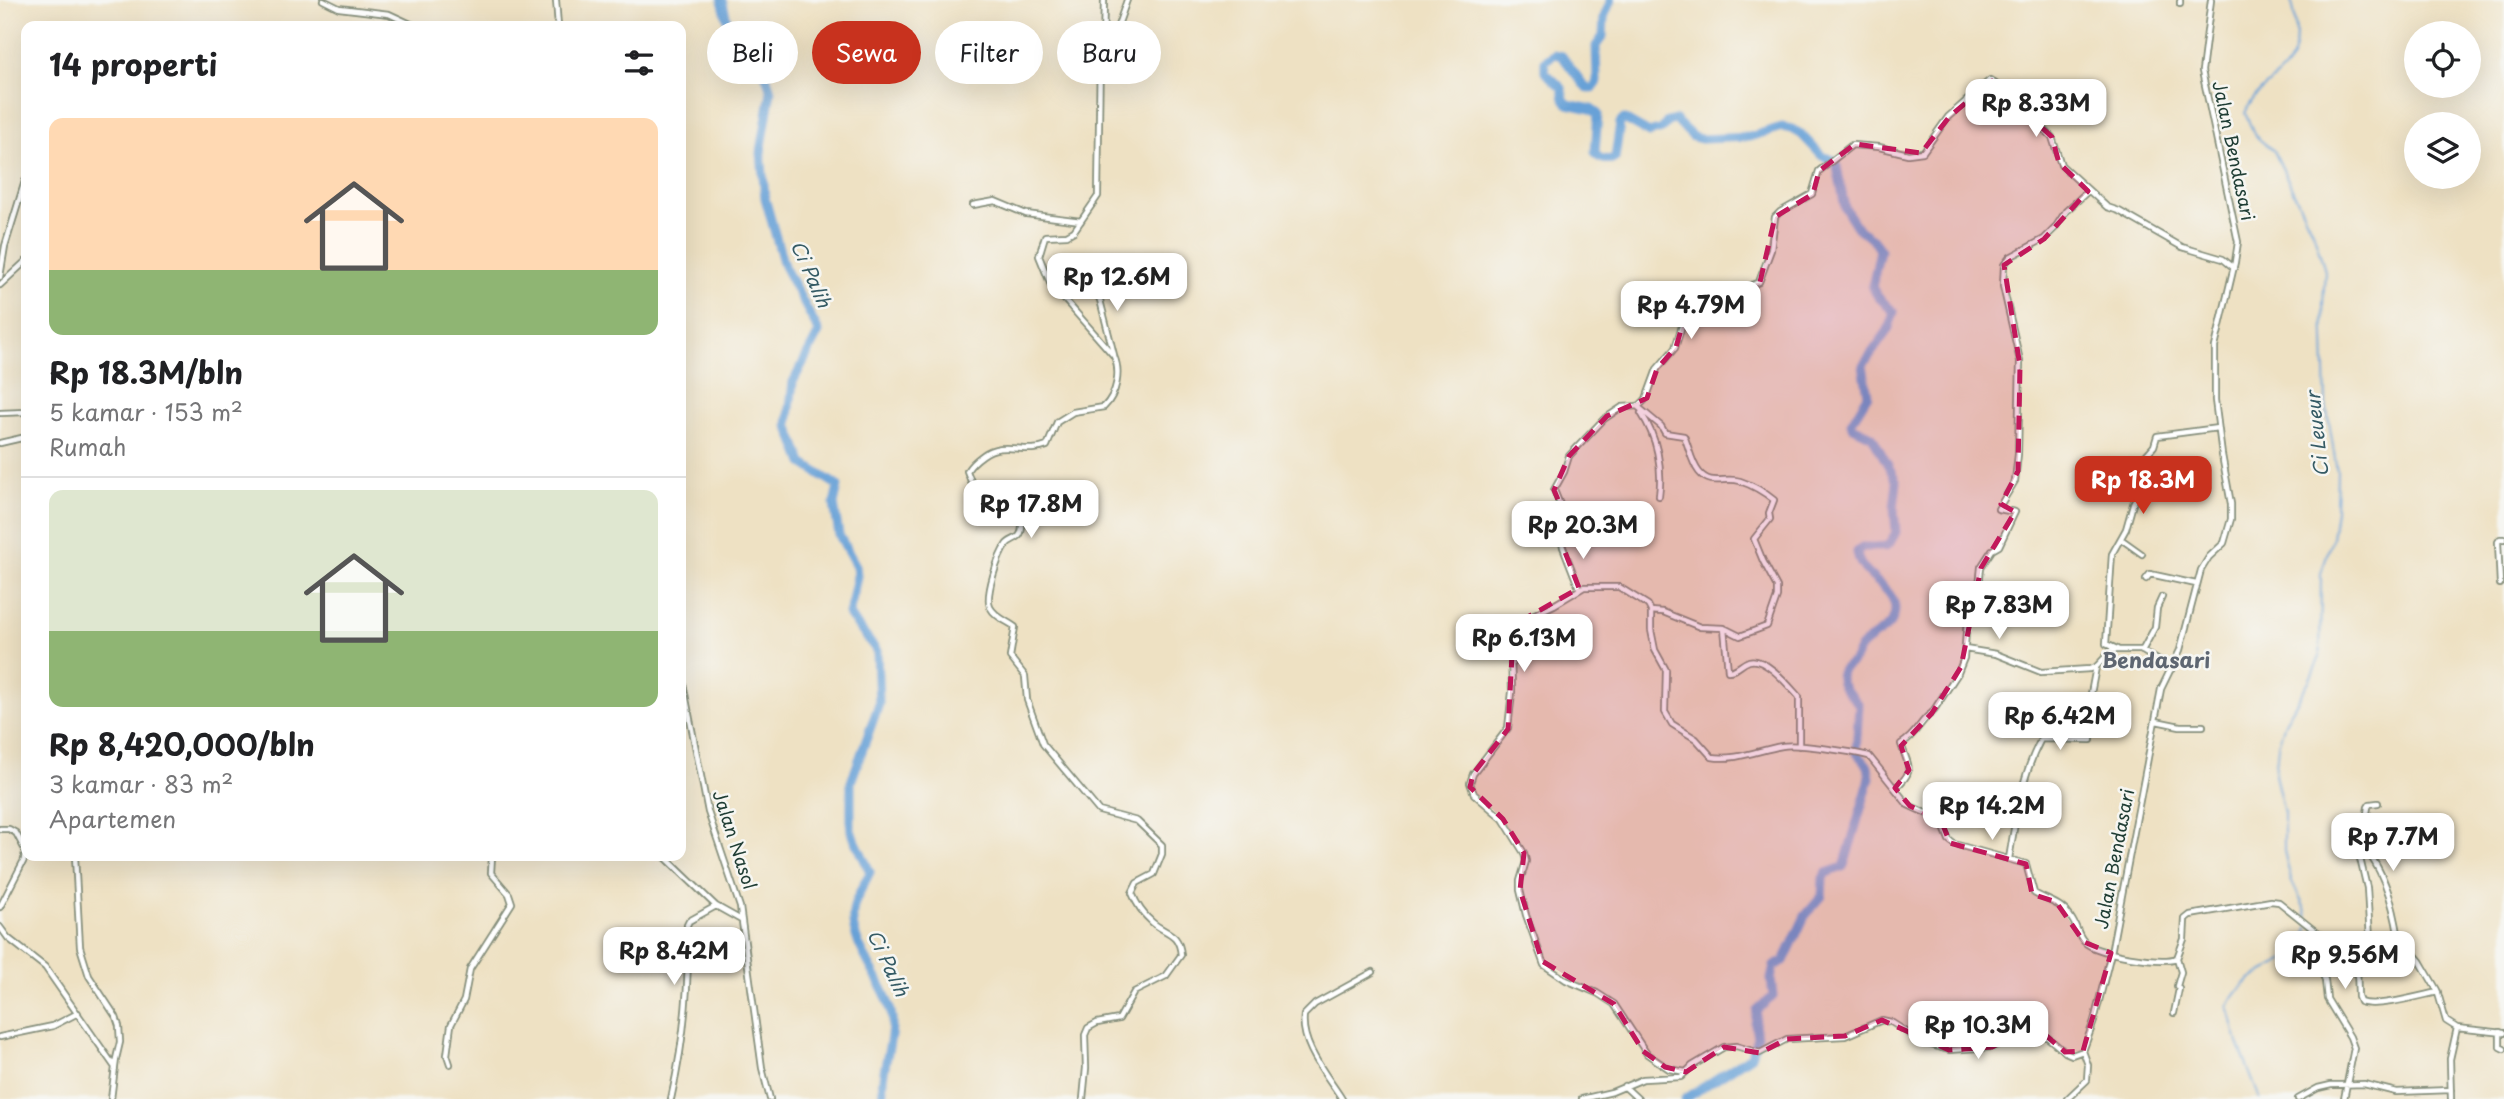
<!DOCTYPE html>
<html lang="id">
<meta charset="utf-8">
<style>
body{margin:0;font-family:"Playpen Sans",sans-serif;background:#f2f2f2;color:#202124;height:100vh;display:flex;flex-direction:column;font-size:26px;white-space:nowrap}
*{box-sizing:border-box;margin:0}
p{font-size:23px;color:#757577}
.icon{flex:none;width:38px;height:38px;fill:none;stroke:currentColor;stroke-width:2;stroke-linecap:round;stroke-linejoin:round}
.map{position:relative;flex:1;overflow:hidden}
.panel{position:absolute;left:21px;top:21px;width:665px;height:840px;display:flex;flex-direction:column;background:#fff;border-radius:14px;box-shadow:0 7px 28px #0002}
.panel>*{flex:none}
.guide{position:absolute;left:707px;top:21px;width:665px;height:63px;display:flex;gap:14px}
.tools{position:absolute;left:2404px;top:21px;display:grid;gap:14px}
.tools a{display:grid;place-items:center;width:77px;height:77px;border-radius:50%;background:#fff;box-shadow:0 7px 28px #0002;font-size:35px}
.price{position:absolute;translate:-50% -60px;padding:0 16px;border-radius:14px;background:#fff;color:#222;font-size:23px;line-height:46px;filter:drop-shadow(0 2px 4px #0008)}
.price::after{content:'';position:absolute;left:50%;top:42px;width:21px;height:16px;margin-left:-10px;background:inherit;clip-path:polygon(0 0,100% 0,50% 100%)}
.price.selected{background:#c8321e;color:#fff}
ul{padding:0;list-style:none}
li{display:grid;align-content:center;gap:14px;height:371px;padding:0 28px}
li+li{border-top:2px solid #e0e0e0}
li span{display:grid;place-items:center;height:217px;border-radius:14px;color:#555}
li>.icon{margin-inline-start:auto}
span .icon{width:126px;height:126px;fill:#fffc;stroke-width:1}
li b{font-size:30px}
h2{display:flex;justify-content:space-between;align-items:center;height:84px;padding:0 28px;font-size:30px}
.tag{padding:0 24px;border-radius:32px;background:#fff;box-shadow:0 7px 28px #0002;font-size:24px;line-height:63px}
.tag.selected{background:#c8321e;color:#fff}
.map>svg:first-child{display:block}
</style>
<div class="map">
<svg width="2504" height="1099" viewBox="0 0 2504 1099">
<rect width="100%" height="100%" fill="#f6f6f2"/>
<filter id="ink" filterUnits="userSpaceOnUse"><feTurbulence type="fractalNoise" baseFrequency=".0143" numOctaves="2"/><feDisplacementMap in="SourceGraphic" scale="14" xChannelSelector="R" yChannelSelector="G"/><feConvolveMatrix kernelMatrix="1 2 1 2 8 2 1 2 1" color-interpolation-filters="sRGB"/></filter>
<filter id="wash" filterUnits="userSpaceOnUse"><feTurbulence type="fractalNoise" baseFrequency=".00686" numOctaves="4" result="noise"/><feDisplacementMap in="SourceGraphic" scale="28" xChannelSelector="R" yChannelSelector="G"/><feGaussianBlur stdDeviation="1.57" result="paint"/><feColorMatrix in="noise" values="0 0 0 0 0 0 0 0 0 0 0 0 0 0 0 0 0 1.4 0 .05"/><feComposite in="paint" operator="in"/></filter>
<g filter="url(#wash)">
<rect width="100%" height="100%" fill="#eee1c3"/>
<g fill="none" stroke-linecap="round" stroke-linejoin="round">
<path stroke="#68a1d7" stroke-width="2" d="M2291,0C2296,17 2300,50 2288,64C2272,85 2258,86 2245,113L2255,136L2274,151L2315,237L2325,271L2323,304L2326,404L2337,471L2336,510L2332,539L2321,573L2320,657L2309,681L2285,722L2278,746L2275,775L2284,813V851L2291,880L2306,911L2307,922
M2260,1099L2238,1043L2228,1006C2232,1000 2236,993 2241,988C2259,968 2307,960 2308,927"/>
<path stroke="#68a1d7" stroke-width="9" d="M722,0L728,23L763,67L771,91L761,152L765,198L784,266L819,332L793,382L788,425L803,463L838,486L834,504L839,535L856,566L857,576L849,615L877,651L879,704L851,782V831L870,872C865,883 857,895 854,907C845,944 888,981 892,1018C894,1045 878,1073 884,1099
M1611,0L1604,17L1603,36L1596,46L1597,82L1593,88L1589,89L1583,84L1562,56L1554,54L1545,61V72L1562,88L1564,99L1568,104L1591,109L1598,114L1595,152C1598,160 1608,161 1615,158L1620,123L1624,119L1649,133L1662,129L1667,122L1675,120L1693,137L1701,139L1749,137L1782,127L1792,129L1801,134L1822,156L1836,161L1845,208L1859,230L1873,239L1880,250L1872,287L1878,297L1894,312L1888,330L1863,365L1868,395L1851,423L1853,427L1872,436L1897,482L1894,508L1896,532L1890,543L1885,547H1862L1857,552C1859,578 1895,585 1895,609C1895,630 1872,634 1860,648C1857,653 1856,658 1852,662C1846,667 1839,670 1840,679C1841,689 1854,696 1859,705L1856,752L1868,766L1870,778L1845,863L1843,867L1826,873L1823,878L1822,896L1805,916L1784,961L1774,966L1771,979L1773,996L1757,1010L1755,1024L1757,1037L1751,1056L1685,1099"/>
</g>
</g>
<g filter="url(#ink)">
<g fill="none" stroke-linecap="round" stroke-linejoin="round">
<defs>
<path id="minor" d="M323,0L339,8L389,14L415,26
M556,0L558,26
M2180,4V0
M1103,47L1104,0
M973,205L995,201L1026,214L1081,221
M0,277L5,246L25,181
M0,285L26,261
M1114,355L1100,300L1094,287L1098,279L1109,282L1134,279
M1637,406L1661,426L1665,433L1684,436C1689,447 1691,462 1699,472C1711,487 1725,476 1740,481C1752,485 1764,492 1774,500L1769,513L1770,519L1754,539L1763,561L1777,587V597L1767,626L1740,636L1724,628L1700,627L1663,612L1651,611
M0,413L26,412
M1641,413C1657,437 1663,467 1659,496
M0,443L26,437
M2121,539L2142,554
M2146,579L2150,574L2196,584
M2500,584L2498,542L2500,539H2504
M1579,588L1563,547L1560,529L1563,512L1554,490L1564,472L1569,456L1604,419L1622,407L1639,406L1646,399L1657,369L1675,348L1686,313L1759,282L1771,250L1775,217L1780,212L1812,194L1819,171L1852,145L1879,147L1908,154L1923,152L1948,117L1990,80L2003,89L2052,137L2061,165L2107,207L2119,211L2182,247L2223,259L2234,268
M1724,628L1728,671C1738,671 1740,664 1749,661C1765,656 1789,686 1799,697V746
M1965,649L1996,654L2041,672L2090,669L2096,667L2112,650H2141L2172,669
M2117,649L2106,644L2112,554L2126,529L2133,504L2146,476V455L2154,446L2157,436L2218,428
M2142,651L2155,627L2157,608L2162,597
M681,673L708,812L740,907L762,1068L770,1099
M2156,721L2180,726H2203
M1895,788C1916,771 1908,766 1901,744C1918,734 1920,720 1932,713L1958,673L1964,658L1967,619L1979,586L1981,567L1992,550L1999,546L2015,512L1998,509L2015,481L2018,454L2020,361L2003,286L2004,265L2010,257L2044,239L2055,228L2066,211L2088,191
M2378,803L2370,804L2368,807L2362,846C2385,869 2394,908 2399,939
M0,829H9L16,833L25,850L24,860L0,907
M2362,846L2358,850L2367,888L2370,939
M75,856L80,947L89,976L116,1017L119,1026L120,1042L116,1059L111,1099
M664,856L716,906L741,920
M2009,859C2016,817 2021,777 2041,739L2091,740L2087,715L2096,667
M0,927L8,938L45,967L114,1066
M2321,935L2317,939V960L2325,980L2327,999L2350,1037L2354,1048L2344,1099
M2361,939L2357,964L2358,997L2360,1002C2377,1008 2419,996 2438,992
M2174,1013L2179,989L2177,986L2181,972L2177,958
M2500,1032V1047L2504,1049
M0,1037L53,1026L78,1013
M450,1064L447,1055L451,1025L464,1000L470,969L512,903L509,894L491,873L492,856
M1686,1072L1669,1069L1647,1054L1614,1004L1597,993L1566,980L1544,965L1526,915L1520,890V881L1526,861L1524,853L1503,819L1474,794L1470,783L1473,774L1508,728L1512,692L1511,646L1513,636L1526,618L1554,605L1584,587H1619L1648,605L1651,611V630L1655,650L1666,670L1665,712L1672,724L1696,739L1712,757C1735,761 1759,750 1782,746C1797,743 1853,752 1869,756L1908,805L1941,820L1949,840L1954,844L2026,864L2034,893C2051,903 2062,902 2073,921C2078,929 2079,939 2087,944C2101,954 2161,964 2177,958L2184,939L2185,919L2190,915L2271,901L2279,902L2319,934L2334,940L2379,938L2396,939L2404,942L2420,961L2437,990L2446,1021L2457,1028L2504,1033
M1624,1086L1638,1099
M671,1099C684,1042 690,983 687,925L689,921L716,906
M1083,1099L1086,1068L1085,1035L1088,1028L1097,1023L1119,1019L1134,992L1166,976L1181,955C1179,931 1165,934 1152,922C1144,915 1136,903 1132,893L1137,883L1154,874L1162,854V845L1137,821L1099,811L1043,744L1027,700L1025,676L1010,657L1015,627C1007,621 995,617 990,607C985,595 998,556 1006,545C1009,540 1015,540 1019,536C1024,530 1022,516 1018,510C1007,492 987,494 972,484L967,471C971,464 976,460 983,455C1003,440 1025,455 1047,446L1057,422L1073,412L1104,407C1117,394 1121,372 1114,356L1050,283L1039,256L1045,236L1067,235L1074,231L1098,196L1100,53L1115,34L1127,0
M1342,1099C1327,1075 1300,1045 1304,1015L1315,1004L1373,972
M1582,1099L1612,1092L1643,1079L1681,1077L1692,1066L1724,1047L1736,1046L1760,1053L1787,1039L1845,1036L1882,1020L1891,1022L1924,1043L1949,1050L1992,1047L2031,1029L2041,1032L2065,1052L2072,1055L2083,1051L2094,1021L2111,953L2161,689L2180,650L2201,570L2209,557L2224,543L2231,519V504L2222,455L2215,400V347L2235,262L2238,242L2202,71L2211,0
M2067,1099L2087,1080L2088,1065L2083,1051
M2298,1099L2318,1088L2331,1085L2364,1084L2396,1092L2451,1090
M2451,1099L2450,1059L2457,1028"/>
</defs>
<use href="#minor" stroke="#868f7c" stroke-width="8"/>
<use href="#minor" stroke="#fff" stroke-width="4.5"/>
</g>
</g>
<path fill="#c2185b" fill-opacity="0.2" stroke="#c2185b" stroke-width="5" stroke-dasharray="14 9" stroke-linejoin="round" d="M1992,81L2052,137L2059,163L2088,191L2044,239L2004,265L2020,366L2018,471L2001,504L2015,512L1981,568L1961,667L1932,713L1901,746L1909,770L1895,788L1910,806L1941,820L1950,843L2026,864L2032,894L2056,902L2084,942L2111,953L2083,1051L2065,1052L2034,1025L1992,1047L1949,1050L1882,1020L1845,1036L1787,1039L1760,1053L1724,1047L1686,1072L1665,1067L1643,1051L1614,1004L1542,961L1520,890L1524,853L1503,819L1470,787L1473,774L1508,729L1513,637L1526,618L1579,588L1563,547V512L1554,490L1569,456L1607,416L1647,398L1657,369L1676,347L1686,313L1760,282L1775,217L1813,194L1819,171L1855,144L1921,153L1950,116Z"/>
<g text-anchor="middle" stroke-width="5" stroke-linejoin="round" paint-order="stroke">
<g font-size="18" fill="#1f3d34" stroke="#f6f6f2">
<text transform="translate(2233 151) rotate(78)" y="6">Jalan Bendasari</text>
<text transform="translate(734 840) rotate(72)" y="6">Jalan Nasol</text>
<text transform="translate(2115 859) rotate(-79)" y="6">Jalan Bendasari</text>
</g>
<g font-size="19" font-style="italic" fill="#355b65" stroke="#f6f6f2">
<text transform="translate(811 274) rotate(66)" y="7">Ci Palih</text>
<text transform="translate(2317 434) rotate(-96)" y="7">Ci Leueur</text>
<text transform="translate(888 963) rotate(65)" y="7">Ci Palih</text>
</g>
<g font-size="21" font-weight="bold" fill="#5e6671" stroke="#f6f6f2">
<text x="2156" y="668">Bendasari</text>
</g>
</g>
</svg>
<div class="tools">
<a><svg class="icon" aria-label="locate" viewBox="0 0 24 24"><circle cx="12" cy="12" r="6"/><path d="M12 2v4M12 18v4M2 12h4M18 12h4"/></svg></a>
<a><svg class="icon" aria-label="layers" viewBox="0 0 24 24"><path d="M12 4l9 5-9 5-9-5zM3 14l9 5 9-5"/></svg></a>
</div>
<b class="price" style="left:2036px;top:139px">Rp 8.33M</b>
<b class="price" style="left:1117px;top:313px">Rp 12.6M</b>
<b class="price" style="left:1691px;top:341px">Rp 4.79M</b>
<b class="price selected" style="left:2143px;top:516px">Rp 18.3M</b>
<b class="price" style="left:1031px;top:540px">Rp 17.8M</b>
<b class="price" style="left:1583px;top:561px">Rp 20.3M</b>
<b class="price" style="left:1999px;top:641px">Rp 7.83M</b>
<b class="price" style="left:1524px;top:674px">Rp 6.13M</b>
<b class="price" style="left:2060px;top:752px">Rp 6.42M</b>
<b class="price" style="left:1992px;top:842px">Rp 14.2M</b>
<b class="price" style="left:2393px;top:873px">Rp 7.7M</b>
<b class="price" style="left:674px;top:987px">Rp 8.42M</b>
<b class="price" style="left:2345px;top:991px">Rp 9.56M</b>
<b class="price" style="left:1978px;top:1061px">Rp 10.3M</b>
<div class="guide">
<a class="tag">Beli</a>
<a class="tag selected">Sewa</a>
<a class="tag">Filter</a>
<a class="tag">Baru</a>
</div>
<section class="panel">
<h2>14 properti<svg class="icon" aria-label="filters" viewBox="0 0 24 24"><path d="M4 7h16M4 17h16"/><circle cx="9" cy="7" r="2"/><circle cx="15" cy="17" r="2"/></svg></h2>
<ul>
<li><span style="background:linear-gradient(#ffd9b3 70%,#8fb573 0)"><svg class="icon" aria-label="home" viewBox="0 0 24 24"><path d="M3 11l9-7 9 7M6 9v11h12V9"/></svg></span><div><b>Rp 18.3M/bln</b><p>5 kamar · 153 m²</p><p>Rumah</p></div></li>
<li><span style="background:linear-gradient(#dfe7d0 65%,#8fb573 0)"><svg class="icon" aria-label="home" viewBox="0 0 24 24"><path d="M3 11l9-7 9 7M6 9v11h12V9"/></svg></span><div><b>Rp 8,420,000/bln</b><p>3 kamar · 83 m²</p><p>Apartemen</p></div></li>
</ul>
</section>
</div>
